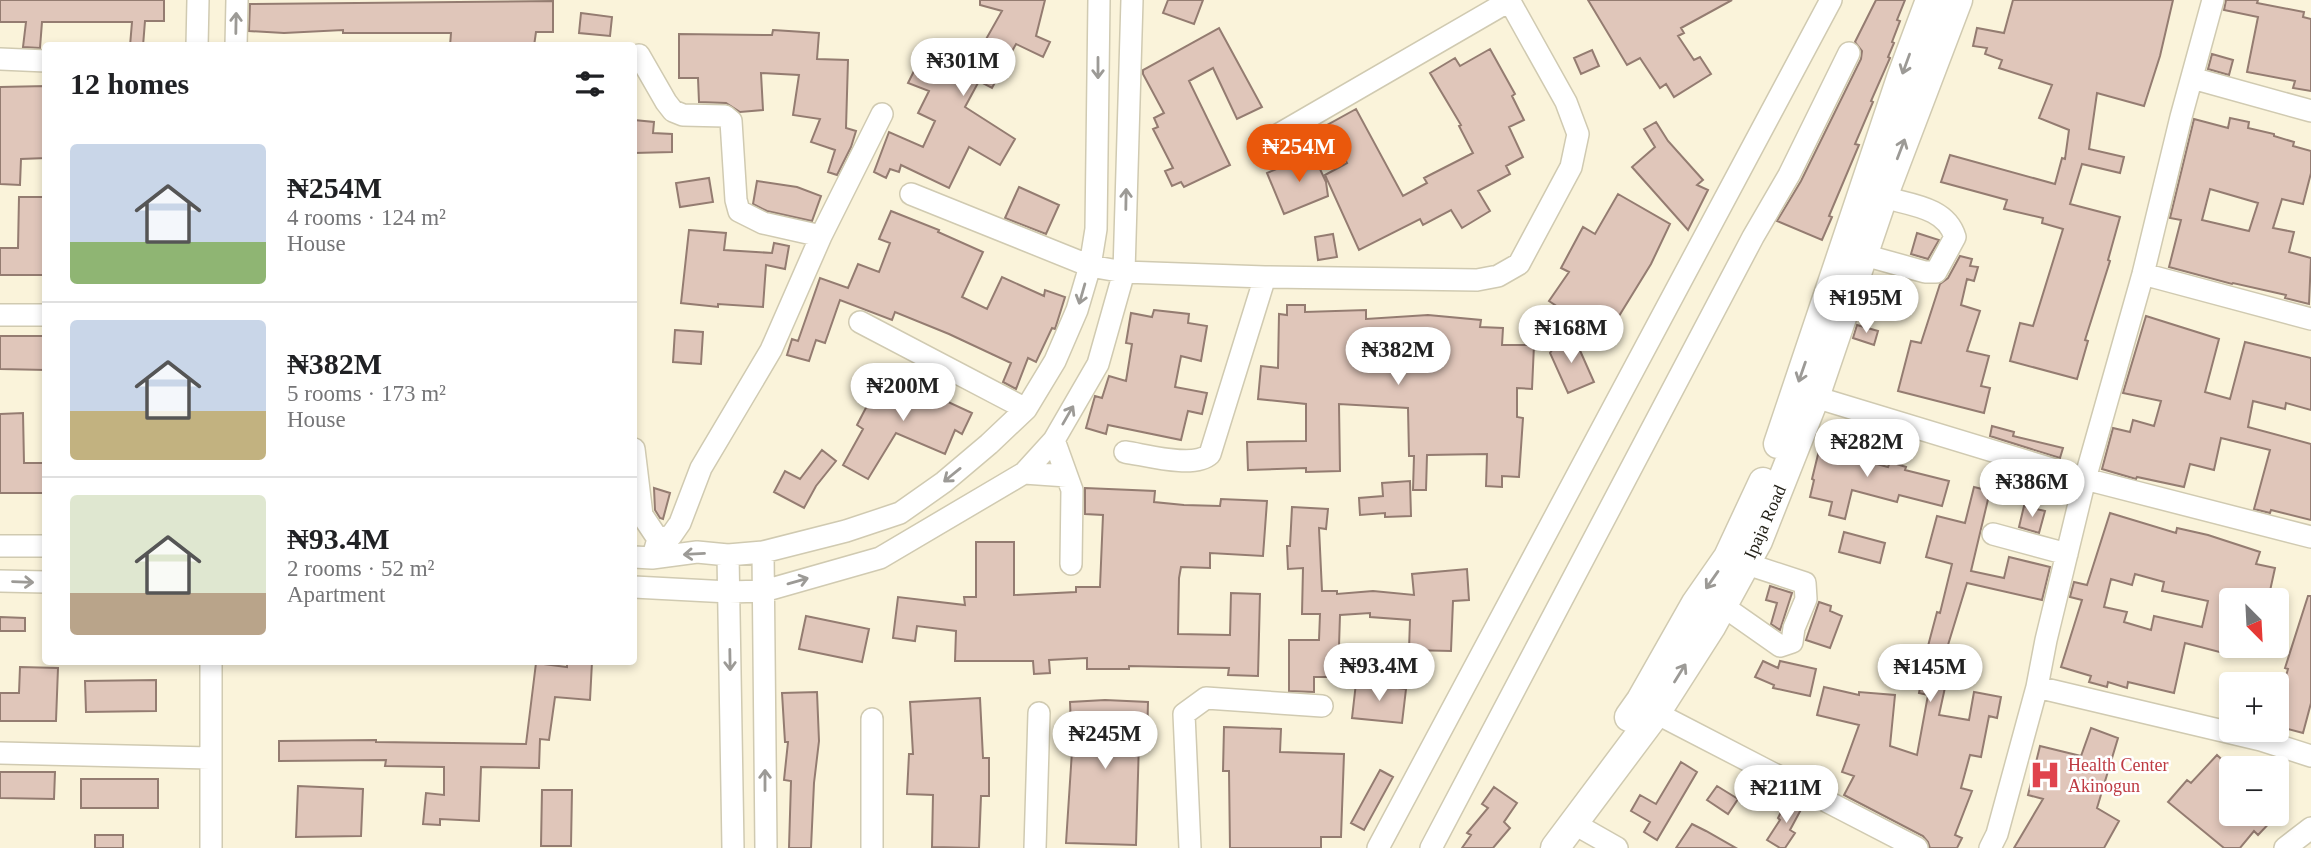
<!DOCTYPE html>
<meta charset="utf-8">
<style>
body{margin:0;font-family:"Times New Roman",serif;background:#f6f6f6;color:#202124;height:100vh;display:flex;flex-direction:column;font-size:26px;white-space:nowrap}
*{box-sizing:border-box;margin:0}
p{font-size:23px;color:#757577}
.icon{flex:none;width:38px;height:38px;fill:none;stroke:currentColor;stroke-width:2;stroke-linecap:round;stroke-linejoin:round}
.map{position:relative;flex:1;overflow:hidden}
.drawer{position:absolute;left:42px;top:42px;width:595px;height:623px;display:flex;flex-direction:column;background:#fff;border-radius:7px;box-shadow:0 4px 10px #0003}
.drawer>*{flex:none}
.needle{width:46px;rotate:156deg}
.fabs{position:absolute;left:2219px;top:588px;display:grid;gap:14px}
.fabs a{display:grid;place-items:center;width:70px;height:70px;border-radius:7px;background:#fff;box-shadow:0 4px 10px #0003;font-size:35px}
.price{position:absolute;translate:-50% -60px;padding:0 16px;border-radius:24px;background:#fff;color:#222;font-size:23px;line-height:46px;filter:drop-shadow(0 2px 4px #0008)}
.price::after{content:'';position:absolute;left:50%;top:42px;width:21px;height:16px;margin-left:-10px;background:inherit;clip-path:polygon(0 0,100% 0,50% 100%)}
.price.active{background:#ea580c;color:#fff}
ul{padding:0;list-style:none}
li{display:flex;align-items:center;gap:21px;height:175px;padding:0 28px}
li+li{border-top:2px solid #e0e0e0}
li span{display:grid;place-items:center;flex:none;width:196px;height:140px;border-radius:7px;color:#555}
li>.icon{margin-inline-start:auto}
span .icon{width:84px;height:84px;fill:#fffc;stroke-width:1}
li b{font-size:30px}
h2{display:flex;justify-content:space-between;align-items:center;height:84px;padding:0 28px;font-size:30px}
.map>svg:first-child{display:block}
</style>
<div class="map">
<svg width="2311" height="848" viewBox="0 0 2311 848">
<rect width="100%" height="100%" fill="#faf3da"/>
<path fill="#e0c6ba" stroke="#947c71" stroke-width="2" fill-rule="evenodd" d="M0,0H164V21H145L143,46H130L132,22H42L40,48L23,47L26,22H0Z
M980,0H1045L1036,36L1050,42L1043,57L1016,44L992,88L979,81L965,107L1015,139L1000,165L969,147L949,188L901,165L899,172L890,169L886,178L874,172L889,132L923,147L935,121L918,113L929,91L908,83L928,43L972,64L1002,11L980,5Z
M1168,0H1203L1194,24L1163,13Z
M1588,0H1732L1681,28L1684,33L1678,36L1694,60L1700,57L1711,74L1674,97L1666,84L1660,88L1640,58L1627,65Z
M1876,0H1905L1897,20L1900,21L1892,42L1894,43L1888,57L1890,58L1871,101L1873,102L1855,144L1859,145L1829,216L1832,217L1822,240L1777,221L1801,181L1861,59L1862,51L1855,42Z
M2013,0H2173L2160,56L2144,106L2097,93L2089,149L2124,157L2120,173L2082,164L2070,204L2120,217L2108,260L2110,261L2085,340L2088,341L2077,379L2010,361L2020,323L2033,326L2063,229L2042,223L2043,218L2004,209L2007,200L1941,182L1950,155L2055,184L2062,158L2065,159L2069,130L2039,118L2052,85L1999,68L2002,60L1985,54L1987,48L1973,46L1977,28L2004,33Z
M2226,0H2258L2257,3L2304,12L2303,17L2311,19V91L2293,88L2295,81L2247,72L2258,17L2224,10Z
M553,1V32H536L534,46H450L451,33H343V30L284,33L249,31L250,4Z
M581,13L612,17L610,36L579,33Z
M1219,28L1262,107L1237,119L1213,68L1189,81L1230,165L1184,187L1181,182L1172,186L1165,171L1173,168L1153,129L1158,127L1154,118L1164,113L1143,74V70Z
M773,30L819,33L817,59L848,60L846,128L856,131L851,147L837,175L828,172L835,150L811,142L820,119L793,115L799,75L761,73L763,110L740,112L726,103L699,102L698,78H679V34L772,35Z
M1490,49L1515,94L1512,96L1524,120L1509,127L1523,157L1506,166L1510,174L1478,191L1490,211L1462,228L1451,210L1423,225L1420,219L1359,250L1325,175L1347,163L1334,138L1327,142L1320,129L1356,109L1403,196L1427,183L1424,178L1473,153L1459,126L1461,125L1430,73L1455,58L1460,66Z
M1592,50L1599,66L1581,74L1574,58Z
M2212,54L2233,60L2229,75L2208,69Z
M46,86V158L21,159L20,185L0,184V87Z
M2230,118L2249,122L2248,128L2274,134V136L2294,142L2293,146L2311,151V173L2303,204L2282,199L2273,228L2294,232L2289,252L2311,258L2309,304L2285,298L2286,295L2233,283L2232,284L2169,267L2181,220L2170,218L2194,119L2228,128ZM2210,189L2258,203L2249,231L2202,220Z
M634,120L654,122L653,133L672,134V152L634,153Z
M1656,122L1668,141L1703,180L1697,185L1708,190L1688,230L1632,167L1655,147L1644,129Z
M1313,154L1326,182L1328,196L1284,214L1267,173Z
M709,178L713,202L680,207L676,183Z
M757,181L797,187L821,196L812,221L767,211L753,204Z
M1019,187L1059,205L1046,234L1005,218Z
M1618,194L1670,224L1651,264L1619,316L1614,312L1595,339L1572,323L1576,319L1549,301L1569,272L1561,268L1583,227L1595,234Z
M19,197H46V275H0V248H18Z
M891,211L939,230L938,232L983,252L962,297L987,309L1002,277L1044,296L1045,290L1065,297L1055,329L1052,328L1036,362L1028,358L1016,389L1003,382L1011,363L949,334L895,312L892,320L840,300L825,343L816,340L809,361L787,355L792,339L798,341L820,278L848,288L858,264L879,272L890,243L879,239Z
M689,230L726,233L724,250L772,253L774,243L789,246L785,269L766,265L763,307L718,304V307L681,303Z
M1917,233L1939,240L1928,259L1911,254Z
M1333,234L1337,257L1318,260L1315,237Z
M1960,256L1972,259L1970,266L1978,267L1974,281L1967,279L1961,305L1980,311L1967,351L1989,356L1981,386L1990,388L1984,413L1898,391L1911,341L1921,343L1940,284L1948,278Z
M1287,305H1305V312L1366,310V319L1428,315L1481,320L1480,327L1503,328L1502,345H1534L1532,389L1517,388V417L1523,418L1519,477L1502,476V487L1486,486L1487,454L1427,455L1426,490H1413L1414,456H1409L1408,408L1339,404L1340,471L1306,472V468L1248,470L1247,442L1306,441V404L1258,399L1261,366L1278,368L1279,314L1287,315Z
M1154,310L1189,314L1188,323L1207,326L1201,361L1181,356L1175,387L1207,393L1202,414L1188,411L1181,440L1108,425L1106,434L1086,428L1095,396L1102,398L1109,376L1126,381L1132,344L1126,343L1131,313L1152,317Z
M2146,316L2219,339L2205,392L2230,399L2245,342L2311,358V410L2286,403L2285,409L2253,401L2248,427L2311,444V520L2271,510L2270,513L2254,509L2270,450L2221,438L2214,470L2190,464L2184,487L2137,477L2136,479L2102,469L2113,428L2130,432L2133,420L2154,426L2161,401L2123,393Z
M1857,325L1878,331L1874,345L1853,338Z
M675,330L703,332L701,364L673,362Z
M0,336H46V370L0,369Z
M1574,337L1594,382L1568,393L1550,353L1556,345Z
M884,373L929,397L931,394L972,413L962,434L955,430L945,454L896,433L868,479L843,465L863,429L857,425Z
M23,413L24,463H46V493H0V414Z
M1992,426L2014,432L2013,436L2063,448L2060,458L1990,436Z
M1824,430L1848,436L1843,455L1888,467L1890,462L1906,467L1905,470L1949,481L1942,506L1899,495L1897,502L1852,490L1845,519L1829,515L1832,502L1810,497L1814,480L1812,479Z
M822,450L836,461L816,486L804,508L774,492L785,471L800,479Z
M1410,481L1411,516L1385,517V513L1360,515L1359,498L1383,496L1382,483Z
M1974,487L1990,491L1971,571L2004,578L2009,557L2050,567L2042,600L1967,583L1944,658L1951,660L1939,715L1969,720L1974,692L2001,697L1997,718L1989,716L1981,757L1970,755L1961,788L1972,791L1955,835L1962,838L1957,848H1930L1928,842L1923,836L1844,795L1854,776L1842,772L1859,725L1817,715L1824,687L1859,695V692L1895,695L1890,746L1917,755L1928,695L1919,693L1928,646L1937,612L1940,613L1952,564L1926,557L1937,516L1965,523Z
M654,488L670,493L663,519L660,518L655,510Z
M1085,488L1155,491L1154,502L1184,505L1220,506L1221,499L1267,501L1263,556L1210,553V568L1181,567L1179,578L1178,634L1230,635L1231,593L1260,594L1258,676L1228,675L1229,668L1129,666V669H1087V658L1049,660L1050,673L1034,674L1033,661H955L956,631L917,626L915,641L893,638L898,597L965,605L964,597H976V542H1014V595L1076,592V587H1100L1103,515L1085,514Z
M2024,506L2045,511L2039,533L2019,527Z
M1292,507L1328,509L1326,529L1319,528L1322,591H1337V594L1373,591L1414,595L1412,574L1467,569L1469,600L1453,601L1451,651L1409,650L1410,620L1370,617V613L1340,615L1338,677H1314V692L1289,691V640H1319L1320,614H1302L1303,568L1288,569L1287,546H1290Z
M2110,513L2176,533L2177,528L2208,535L2260,552L2256,564L2275,568L2268,600H2231V655L2185,643L2174,693L2128,682L2127,688L2108,682L2107,687L2089,682L2091,676L2061,667L2082,600L2070,597L2074,582L2087,585ZM2135,574L2164,582L2162,591L2208,601L2202,627L2154,616L2151,630L2124,622L2127,612L2104,607L2111,579L2132,585Z
M1844,532L1885,543L1880,563L1839,552Z
M1770,586L1792,593L1780,630L1771,624L1777,603L1766,600Z
M2308,596H2311V703L2303,733L2277,726V707L2288,669L2285,668Z
M1819,602L1831,606L1830,611L1842,616L1830,648L1806,640Z
M806,616L869,629L862,662L799,649Z
M0,617L25,618V631H0Z
M1763,661L1778,668L1780,661L1816,669L1810,696L1773,688L1774,685L1755,677Z
M567,662H592L590,700L555,697L549,740L540,739L539,768L481,767L479,821L440,819V825L423,824L426,793L444,795V767L385,766L386,760L279,761V741L376,740V742L526,744L536,663L567,667Z
M20,667L58,668L56,721H0V693H19Z
M156,680V711L86,712L85,681Z
M1356,683L1406,689L1402,723L1352,718Z
M817,692L819,741L814,783L811,848H789L791,781L784,780L788,742H785L782,693Z
M980,698L983,758H989V796H981L979,848L932,847L933,795L907,794L909,754H913L910,702Z
M1105,700L1148,702L1147,742L1139,741L1136,845L1066,843L1072,751L1070,702Z
M1224,727L1281,729L1280,752L1344,754L1341,837H1321V848H1230L1229,771H1223Z
M2091,728L2118,738L2097,808L2119,821L2104,848H2014L2043,799L2028,795L2040,746L2081,756Z
M2217,755L2231,768V814H2278L2258,835L2254,831L2240,848H2224L2168,802L2187,780L2191,783Z
M1681,762L1697,772L1657,840L1644,832L1650,822L1631,811L1640,795L1656,804Z
M1380,770L1393,777L1364,830L1351,823Z
M0,772H55L54,799L0,798Z
M81,779H158V808H81Z
M298,786L363,789L361,836L296,837Z
M1717,786L1738,799L1728,814L1707,800Z
M1494,787L1517,803L1504,822L1510,828L1493,848H1462L1471,835L1467,833L1488,808L1482,804Z
M542,790H572L571,846H541Z
M1794,799L1804,804L1790,830L1795,833L1785,848H1780L1767,840L1780,820L1778,818L1784,806L1788,808Z
M1692,824L1706,831L1736,848H1676Z
M95,835H123V848H95Z"/>
<g fill="none" stroke-linecap="round" stroke-linejoin="round">
<defs>
<path id="minor" d="M197,46L198,0
M236,46L237,0
M639,55L666,102L673,111L683,115L725,116L731,121L736,200L739,211L763,223L821,236
M0,59L46,61
M2192,78L2311,111
M1276,136L1509,1
M911,194L1090,266L1124,272L1265,277L1477,280L1498,276L1519,264L1571,167L1578,134L1566,102L1509,0
M1864,255L1925,272H1936L1955,237C1946,207 1910,205 1883,197
M2143,274L2311,319
M0,315H46
M860,322L1026,409
M1815,397L2085,479L2311,537
M1054,440L1072,490L1071,564
M634,449L642,515L658,539L654,553
M1125,452C1146,455 1194,469 1210,454L1265,277
M1024,473L1067,476
M1993,534L2067,554
M658,539L671,536L680,523L701,468L771,350L821,236L882,114
M0,546H46
M763,552L766,848
M728,555L733,848
M634,557L652,558L697,552L728,555L763,552L846,531L900,513L944,482L989,444L1026,409L1055,361L1077,310L1090,266L1096,229L1099,0
M0,581L46,582
M634,587L729,592L764,591L880,558L1024,473L1054,440L1098,364L1124,272L1132,0
M1723,606L1780,646L1792,642L1794,628L1806,599L1805,583L1747,564
M2037,687L2261,740L2311,756
M1656,713L1917,848
M872,719V848
M0,753L210,758
M1573,823L1617,848
M211,848V662
M1035,848L1039,713
M1190,848L1184,714L1206,698L1322,706
M1378,848L1831,0
M1431,848L1753,237L1789,175L1849,53
M1990,848L1997,834L2037,687L2046,640L2085,479L2143,274L2181,117L2213,0
M2285,848L2311,828"/>
<path id="major" d="M1778,444L1901,78L1930,0
M1629,717L1641,700L1696,603L1728,557L1763,482
M1555,848L1656,713L1711,627L1758,541L1815,397L1883,197L1958,0"/>
</defs>
<use href="#minor" stroke="#d0cab1" stroke-width="24"/>
<use href="#major" stroke="#d0cab1" stroke-width="31"/>
<use href="#minor" stroke="#fff" stroke-width="21"/>
<use href="#major" stroke="#fff" stroke-width="28"/>
</g>
<defs><path id="oneway-shaft" d="M-6 0H5M1.5-3L5.5 0L1.5 3" fill="none" stroke-width="1.6" stroke-linecap="round" stroke-linejoin="round" transform="scale(1.75)"/></defs>
<g stroke="#9c9a96">
<use href="#oneway-shaft" transform="translate(236 23) rotate(-89)"/>
<use href="#oneway-shaft" transform="translate(1906 64) rotate(110)"/>
<use href="#oneway-shaft" transform="translate(1098 68) rotate(90)"/>
<use href="#oneway-shaft" transform="translate(1901 149) rotate(-69)"/>
<use href="#oneway-shaft" transform="translate(1126 199) rotate(-89)"/>
<use href="#oneway-shaft" transform="translate(1082 294) rotate(106)"/>
<use href="#oneway-shaft" transform="translate(1802 372) rotate(109)"/>
<use href="#oneway-shaft" transform="translate(1068 415) rotate(-60)"/>
<use href="#oneway-shaft" transform="translate(952 475) rotate(141)"/>
<use href="#oneway-shaft" transform="translate(694 554) rotate(177)"/>
<use href="#oneway-shaft" transform="translate(1712 580) rotate(125)"/>
<use href="#oneway-shaft" transform="translate(798 581) rotate(-16)"/>
<use href="#oneway-shaft" transform="translate(23 582) rotate(2)"/>
<use href="#oneway-shaft" transform="translate(730 660) rotate(89)"/>
<use href="#oneway-shaft" transform="translate(1680 673) rotate(-58)"/>
<use href="#oneway-shaft" transform="translate(765 780) rotate(-90)"/>
</g>
<defs>
<symbol id="hospital-bare" viewBox="-9 -9 18 18"><path d="M-5-5h3v3.5h4V-5h3V5h-3V1.5h-4V5h-3Z" fill="#e0444e" stroke="#fff" stroke-width="2.5" paint-order="stroke"/></symbol>
</defs>
<g fill-rule="evenodd">
<use href="#hospital-bare" x="2023" y="753" width="44" height="44"/>
</g>
<g text-anchor="middle" stroke-width="5" stroke-linejoin="round" paint-order="stroke">
<g font-size="18" fill="#221f16" stroke="#fff">
<text transform="translate(1765 522) rotate(-66)" y="6">Ipaja Road</text>
</g>
<g font-size="18" fill="#be3a42" stroke="#fff" text-anchor="start">
<text x="2068" y="771">Health Center<tspan x="2068" dy="21">Akinogun</tspan></text>
</g>
</g>
</svg>
<div class="fabs">
<a><svg class="needle" viewBox="-14 -14 28 28"><path d="M0-13l5 13h-10z" fill="#e53935"/><path d="M0 13l5-13h-10z" fill="#757577"/></svg></a>
<a>+</a>
<a>−</a>
</div>
<b class="price" style="left:963px;top:98px">₦301M</b>
<b class="price active" style="left:1299px;top:184px">₦254M</b>
<b class="price" style="left:1866px;top:335px">₦195M</b>
<b class="price" style="left:1571px;top:365px">₦168M</b>
<b class="price" style="left:1398px;top:387px">₦382M</b>
<b class="price" style="left:903px;top:423px">₦200M</b>
<b class="price" style="left:1867px;top:479px">₦282M</b>
<b class="price" style="left:2032px;top:519px">₦386M</b>
<b class="price" style="left:1379px;top:703px">₦93.4M</b>
<b class="price" style="left:1930px;top:704px">₦145M</b>
<b class="price" style="left:1105px;top:771px">₦245M</b>
<b class="price" style="left:1786px;top:825px">₦211M</b>
<section class="drawer">
<h2>12 homes<svg class="icon" aria-label="filters" viewBox="0 0 24 24"><path d="M4 7h16M4 17h16"/><circle cx="9" cy="7" r="2"/><circle cx="15" cy="17" r="2"/></svg></h2>
<ul>
<li><span style="background:linear-gradient(#c9d6e8 70%,#8fb573 0)"><svg class="icon" aria-label="home" viewBox="0 0 24 24"><path d="M3 11l9-7 9 7M6 9v11h12V9"/></svg></span><div><b>₦254M</b><p>4 rooms · 124 m²</p><p>House</p></div></li>
<li><span style="background:linear-gradient(#c9d6e8 65%,#c2b280 0)"><svg class="icon" aria-label="home" viewBox="0 0 24 24"><path d="M3 11l9-7 9 7M6 9v11h12V9"/></svg></span><div><b>₦382M</b><p>5 rooms · 173 m²</p><p>House</p></div></li>
<li><span style="background:linear-gradient(#dfe7d0 70%,#b9a48a 0)"><svg class="icon" aria-label="home" viewBox="0 0 24 24"><path d="M3 11l9-7 9 7M6 9v11h12V9"/></svg></span><div><b>₦93.4M</b><p>2 rooms · 52 m²</p><p>Apartment</p></div></li>
</ul>
</section>
</div>
